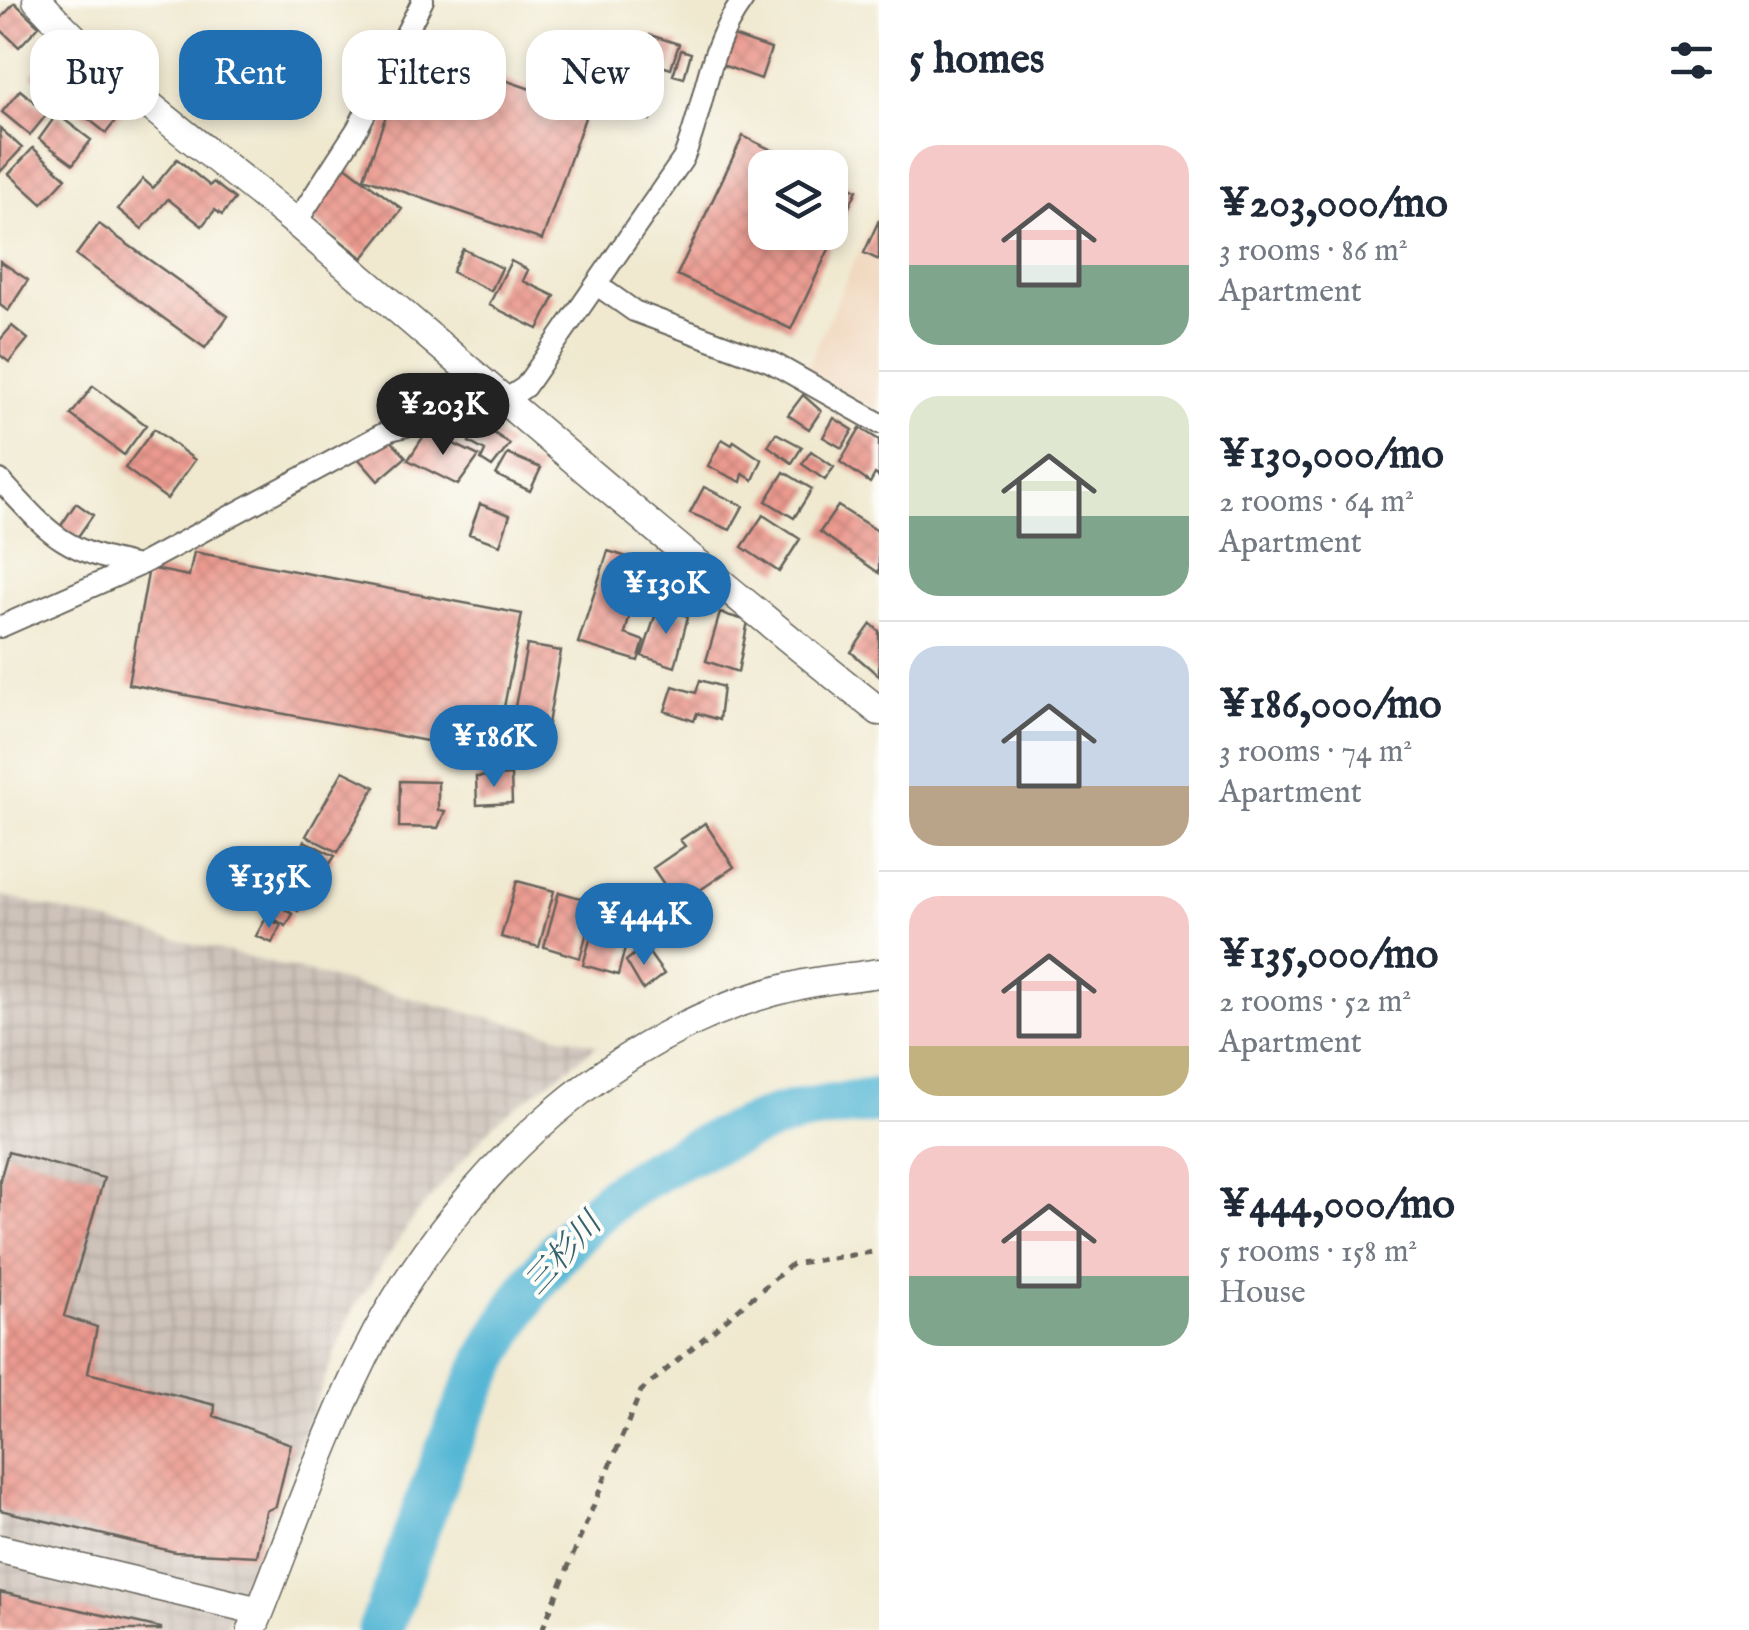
<!DOCTYPE html>
<meta charset="utf-8">
<style>
body{margin:0;font-family:"IM FELL English","Noto Serif JP",serif;background:#f2f2f3;color:#1f2937;height:100vh;display:flex;flex-direction:column;font-size:38px;white-space:nowrap}
*{box-sizing:border-box;margin:0}
p{font-size:32px;color:#747a83}
.icon{flex:none;width:55px;height:55px;fill:none;stroke:currentColor;stroke-width:2;stroke-linecap:round;stroke-linejoin:round}
.map{position:relative;flex:1;overflow:hidden}
.panel{display:flex;flex-direction:column;background:#fff;width:870px}
.panel>*{flex:none}
.banner{position:absolute;left:30px;top:30px;width:698px;height:90px;display:flex;gap:20px}
.buttons{position:absolute;left:748px;top:150px;display:grid;gap:20px}
.buttons a{display:grid;place-items:center;width:100px;height:100px;border-radius:20px;background:#fff;box-shadow:0 5px 15px #0003;font-size:50px}
.price{position:absolute;translate:-50% -85px;padding:0 22px;border-radius:35px;background:#1f6fb2;color:#fff;font-size:32px;line-height:65px;filter:drop-shadow(0 2px 5px #0008)}
.price::after{content:'';position:absolute;left:50%;top:60px;width:30px;height:22px;margin-left:-15px;background:inherit;clip-path:polygon(0 0,100% 0,50% 100%)}
.price.current{background:#222;color:#fff}
ul{padding:0;list-style:none}
li{display:flex;align-items:center;gap:30px;height:250px;padding:0 30px}
li+li{border-top:2px solid #e0e1e3}
li span{display:grid;place-items:center;flex:none;width:280px;height:200px;border-radius:30px;color:#555}
li>.icon{margin-inline-start:auto}
span .icon{width:120px;height:120px;fill:#fffc;stroke-width:1}
li b{font-size:42px}
h2{display:flex;justify-content:space-between;align-items:center;height:120px;padding:0 30px;font-size:42px}
.chip{padding:0 35px;border-radius:30px;background:#fff;box-shadow:0 5px 15px #0003;font-size:35px;line-height:90px}
.chip.current{background:#1f6fb2;color:#fff}
main{display:flex;flex:1;min-height:0}
.map>svg:first-child{display:block}
</style>
<main>
<div class="map">
<svg width="879" height="1630" viewBox="0 0 879 1630">
<defs>
<pattern id="industrial-grid" width="8" height="8" patternUnits="userSpaceOnUse" patternTransform="scale(2.5)"><rect width="8" height="8" fill="#cec2b9"/><path d="M0 4h8M4 0v8" fill="none" stroke="#b0a69e"/></pattern>
<pattern id="building-cross-hatch" width="8" height="8" patternUnits="userSpaceOnUse" patternTransform="scale(2.5)"><rect width="8" height="8" fill="#eb9a8f"/><path d="M0 0l8 8M0 8l8-8" fill="none" stroke="#c9847b"/></pattern>
</defs>
<rect width="100%" height="100%" fill="#fdfcf7"/>
<filter id="ink" filterUnits="userSpaceOnUse"><feTurbulence type="fractalNoise" baseFrequency=".01" numOctaves="2"/><feDisplacementMap in="SourceGraphic" scale="20" xChannelSelector="R" yChannelSelector="G"/><feConvolveMatrix kernelMatrix="1 2 1 2 8 2 1 2 1" color-interpolation-filters="sRGB"/></filter>
<filter id="wash" filterUnits="userSpaceOnUse"><feTurbulence type="fractalNoise" baseFrequency=".0048" numOctaves="4" result="noise"/><feDisplacementMap in="SourceGraphic" scale="40" xChannelSelector="R" yChannelSelector="G"/><feGaussianBlur stdDeviation="2.25" result="paint"/><feColorMatrix in="noise" values="0 0 0 0 0 0 0 0 0 0 0 0 0 0 0 0 0 1.4 0 .05"/><feComposite in="paint" operator="in"/></filter>
<g filter="url(#wash)">
<rect width="100%" height="100%" fill="#f0e9d0"/>
<path fill="#f0d6bc" d="M879,206V410L806,370Z"/>
<path fill="url(#industrial-grid)" d="M0,895L598,1045L495,1123L414,1217L352,1311L224,1630H0Z"/>
<g fill="none" stroke-linecap="round" stroke-linejoin="round">
<path stroke="#56b7d5" stroke-width="45" d="M380,1630C438,1481 483,1305 611,1200C649,1168 727,1135 774,1118C806,1107 845,1106 879,1100"/>
</g>
<g id="blocks">
<path fill="url(#building-cross-hatch)" d="M15,3L39,26L19,47L0,29V19Z
M650,35L679,44L671,69L642,60Z
M733,36L771,49L761,79L722,65Z
M410,47L588,109L542,240L364,178Z
M681,50L691,53L684,78L673,75Z
M50,53L78,76L59,98L32,75Z
M87,76L126,108L106,133L66,101Z
M638,82L658,88L650,120L630,114Z
M20,90L48,113L30,135L2,112Z
M57,114L91,140L73,164L39,139Z
M0,128L22,148L0,172Z
M743,136L809,168H765V232H830V177L857,190L791,329L677,275Z
M33,148L66,178L42,204L9,174Z
M177,159L210,186L213,182L235,199L222,215L215,210L202,226L168,199L142,229L118,209L143,179L153,188Z
M344,165L402,209L363,258L306,214Z
M879,220V260L864,253Z
M99,224L228,316L205,348L76,255Z
M463,249L502,268L491,291L452,272Z
M0,261L28,280L8,311L0,305Z
M511,261L528,270L523,281L555,296L538,329L489,305Z
M12,326L28,339L9,362L0,355V340Z
M93,386L146,425L124,455L71,415Z
M803,395L821,411L809,429L788,415Z
M834,418L853,430L842,448L823,437Z
M482,425L510,444L492,467L481,460L485,451L469,442Z
M860,428L879,440V477L875,474L870,483L840,462Z
M154,429L195,460L167,499L125,468Z
M427,431L479,456L458,485L408,460Z
M776,433L802,447L792,463L768,446Z
M385,434L406,457L378,481L358,458Z
M722,439L732,445L734,441L762,460L753,480L743,474L741,482L708,466Z
M811,451L834,467L825,480L802,464Z
M508,454L541,468L530,491L496,475Z
M784,472L812,489L794,518L766,501Z
M704,487L743,506L730,530L690,513Z
M76,503L93,515L77,538L60,527Z
M480,504L510,515L500,545L469,534Z
M838,506L879,532V573L820,532Z
M763,515L800,539L779,572L742,547Z
M608,551L643,562L625,634L644,641L638,661L578,643Z
M194,552L522,614L495,754L128,684L149,568L189,576Z
M658,607L688,616L675,667L642,656Z
M720,613L748,621L738,672L706,661Z
M871,624L879,631V676L851,652Z
M527,645L561,651L548,724L513,717Z
M700,680L723,687L719,720L697,713L694,721L665,711L673,686L696,693Z
M343,771L375,787L338,852L306,836Z
M511,775L512,803L477,805L476,777Z
M400,781L438,782V810L445,811L438,828L399,827Z
M705,823L734,867L678,905L653,868L685,846L680,840Z
M304,841L335,856L298,911L274,898Z
M517,881L554,891L539,947L501,937Z
M559,892L595,902L580,958L544,947Z
M272,902L293,914L286,926L266,914Z
M599,907L633,917L618,975L583,965Z
M266,918L281,925L272,943L256,936Z
M644,946L664,974L643,990L626,961Z
M8,1152L104,1178L64,1316L97,1327L88,1373L215,1405L214,1416L291,1444L276,1506L266,1511L257,1556L175,1552L0,1510V1180Z
M0,1592L161,1628V1630H0Z"/>
</g>
</g>
<g filter="url(#ink)">
<use href="#blocks" fill-opacity="0" stroke="#66645b" stroke-width="2.5"/>
<g fill="none" stroke-linecap="round" stroke-linejoin="round">
<defs>
<path id="street" d="M296,223L357,129L423,0
M597,285L634,311L771,362L879,423
M0,480C52,536 61,550 138,566
M0,627L138,566L390,430L502,402L525,387L683,159C708,99 704,54 743,0"/>
<path id="secondary" d="M37,0C116,87 210,151 300,226C492,389 682,555 879,711
M0,1549L260,1611L252,1630
M260,1611C297,1518 330,1421 377,1332C465,1170 619,1024 804,984C829,979 854,977 879,973"/>
</defs>
<use href="#street" stroke="#66645b" stroke-width="24"/>
<use href="#secondary" stroke="#66645b" stroke-width="31"/>
<path stroke="#66645b" stroke-width="5" stroke-dasharray="8 8" stroke-linecap="butt" d="M542,1630L641,1391L792,1264L879,1251"/>
<use href="#street" stroke="#fff" stroke-width="20"/>
<use href="#secondary" stroke="#fff" stroke-width="28"/>
</g>
</g>
<g text-anchor="middle" stroke-width="8" stroke-linejoin="round" paint-order="stroke">
<g font-size="32" font-style="italic" fill="#36626f" stroke="#fdfcf7">
<text transform="translate(562 1253) rotate(-48)" y="11">三杉川</text>
</g>
</g>
</svg>
<div class="buttons">
<a><svg class="icon" aria-label="layers" viewBox="0 0 24 24"><path d="M12 4l9 5-9 5-9-5zM3 14l9 5 9-5"/></svg></a>
</div>
<b class="price current" style="left:443px;top:458px">¥203K</b>
<b class="price" style="left:666px;top:637px">¥130K</b>
<b class="price" style="left:494px;top:790px">¥186K</b>
<b class="price" style="left:269px;top:931px">¥135K</b>
<b class="price" style="left:644px;top:968px">¥444K</b>
<div class="banner">
<a class="chip">Buy</a>
<a class="chip current">Rent</a>
<a class="chip">Filters</a>
<a class="chip">New</a>
</div>
</div>
<section class="panel">
<h2>5 homes<svg class="icon" aria-label="filters" viewBox="0 0 24 24"><path d="M4 7h16M4 17h16"/><circle cx="9" cy="7" r="2"/><circle cx="15" cy="17" r="2"/></svg></h2>
<ul>
<li><span style="background:linear-gradient(#f6c9c9 60%,#7fa58c 0)"><svg class="icon" aria-label="home" viewBox="0 0 24 24"><path d="M3 11l9-7 9 7M6 9v11h12V9"/></svg></span><div><b>¥203,000/mo</b><p>3 rooms · 86 m²</p><p>Apartment</p></div></li>
<li><span style="background:linear-gradient(#dfe7d0 60%,#7fa58c 0)"><svg class="icon" aria-label="home" viewBox="0 0 24 24"><path d="M3 11l9-7 9 7M6 9v11h12V9"/></svg></span><div><b>¥130,000/mo</b><p>2 rooms · 64 m²</p><p>Apartment</p></div></li>
<li><span style="background:linear-gradient(#c9d6e8 70%,#b9a48a 0)"><svg class="icon" aria-label="home" viewBox="0 0 24 24"><path d="M3 11l9-7 9 7M6 9v11h12V9"/></svg></span><div><b>¥186,000/mo</b><p>3 rooms · 74 m²</p><p>Apartment</p></div></li>
<li><span style="background:linear-gradient(#f6c9c9 75%,#c2b280 0)"><svg class="icon" aria-label="home" viewBox="0 0 24 24"><path d="M3 11l9-7 9 7M6 9v11h12V9"/></svg></span><div><b>¥135,000/mo</b><p>2 rooms · 52 m²</p><p>Apartment</p></div></li>
<li><span style="background:linear-gradient(#f6c9c9 65%,#7fa58c 0)"><svg class="icon" aria-label="home" viewBox="0 0 24 24"><path d="M3 11l9-7 9 7M6 9v11h12V9"/></svg></span><div><b>¥444,000/mo</b><p>5 rooms · 158 m²</p><p>House</p></div></li>
</ul>
</section>
</main>
